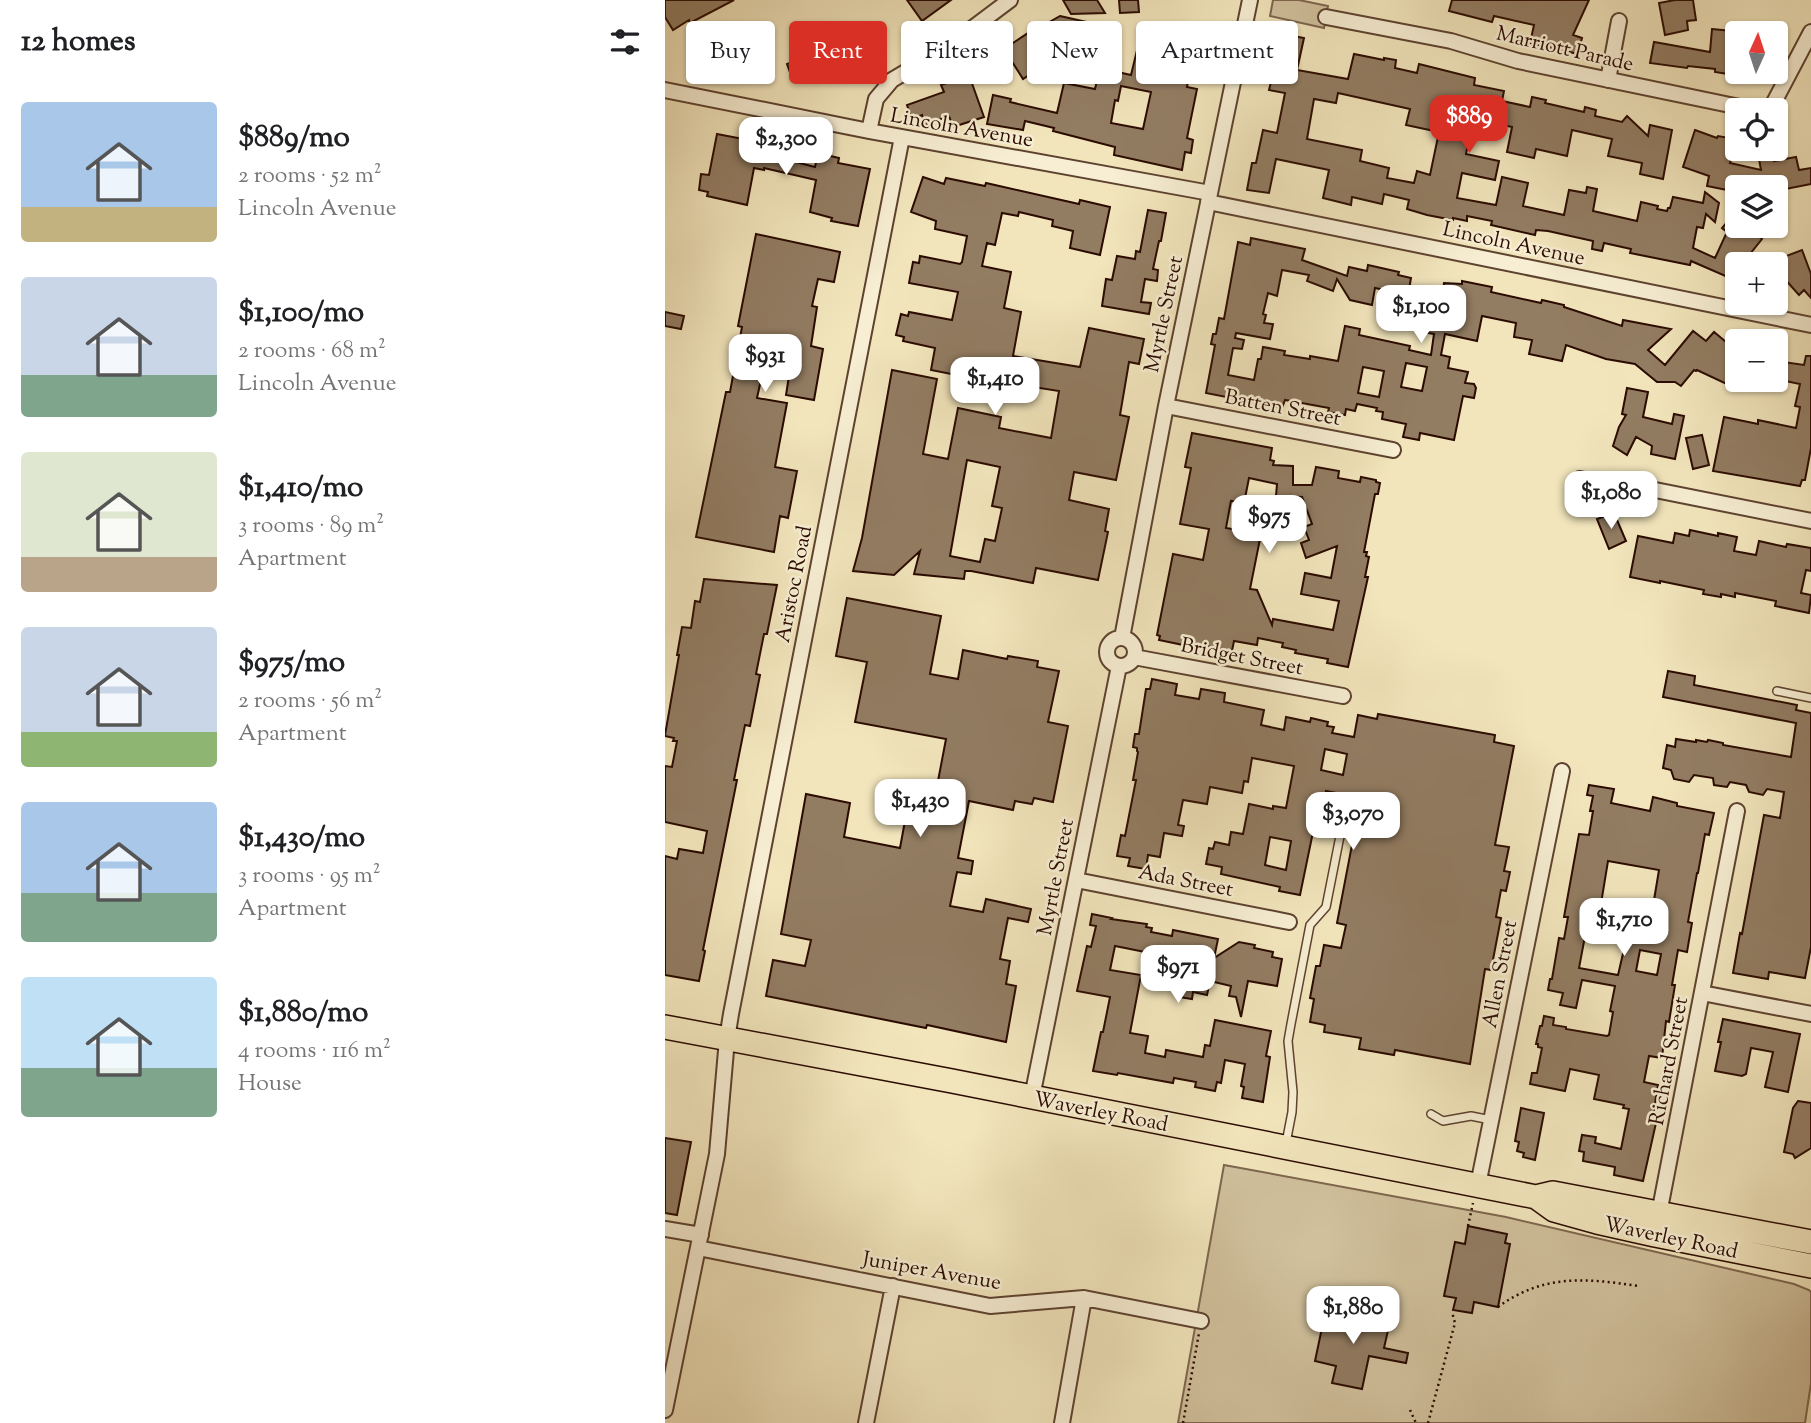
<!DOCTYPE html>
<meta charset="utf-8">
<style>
body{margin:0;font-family:"Sorts Mill Goudy",serif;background:#f6f6f6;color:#202124;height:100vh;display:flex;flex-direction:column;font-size:26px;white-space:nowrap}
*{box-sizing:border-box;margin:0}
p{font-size:23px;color:#757577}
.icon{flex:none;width:38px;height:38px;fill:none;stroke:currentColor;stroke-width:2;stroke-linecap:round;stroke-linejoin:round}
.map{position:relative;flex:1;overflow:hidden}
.sheet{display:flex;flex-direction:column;background:#fff;width:665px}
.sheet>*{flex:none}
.guide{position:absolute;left:21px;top:21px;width:665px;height:63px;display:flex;gap:14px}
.needle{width:46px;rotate:3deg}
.controls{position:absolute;left:1060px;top:21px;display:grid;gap:14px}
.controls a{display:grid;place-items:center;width:63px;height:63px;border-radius:7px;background:#fff;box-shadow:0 2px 5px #0004;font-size:35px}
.price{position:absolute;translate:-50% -60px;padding:0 16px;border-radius:14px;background:#fff;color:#222;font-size:23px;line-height:46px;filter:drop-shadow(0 2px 4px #0008)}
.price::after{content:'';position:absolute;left:50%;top:42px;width:21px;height:16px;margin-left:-10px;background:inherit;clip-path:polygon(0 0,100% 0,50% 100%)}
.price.active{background:#d93025;color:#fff}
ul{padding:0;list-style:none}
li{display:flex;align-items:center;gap:21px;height:175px;padding:0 21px}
li span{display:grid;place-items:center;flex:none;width:196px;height:140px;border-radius:7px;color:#555}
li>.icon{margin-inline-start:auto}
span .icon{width:84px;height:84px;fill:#fffc;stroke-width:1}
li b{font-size:30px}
h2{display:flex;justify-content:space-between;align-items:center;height:84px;padding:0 21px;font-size:30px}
.chip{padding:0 24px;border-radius:7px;background:#fff;box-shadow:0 2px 5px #0004;font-size:24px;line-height:63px}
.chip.active{background:#d93025;color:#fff}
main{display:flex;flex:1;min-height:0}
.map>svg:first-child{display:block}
</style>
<main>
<section class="sheet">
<h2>12 homes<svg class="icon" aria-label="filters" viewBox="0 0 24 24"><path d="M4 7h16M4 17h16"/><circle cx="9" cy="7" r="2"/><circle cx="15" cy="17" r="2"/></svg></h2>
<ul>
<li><span style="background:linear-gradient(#a9c7e8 75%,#c2b280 0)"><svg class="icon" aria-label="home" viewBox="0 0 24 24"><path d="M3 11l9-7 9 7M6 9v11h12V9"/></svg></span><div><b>$889/mo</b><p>2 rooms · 52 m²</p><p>Lincoln Avenue</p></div></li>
<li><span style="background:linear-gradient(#c9d6e8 70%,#7fa58c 0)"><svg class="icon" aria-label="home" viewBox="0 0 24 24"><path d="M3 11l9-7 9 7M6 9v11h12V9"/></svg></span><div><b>$1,100/mo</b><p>2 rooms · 68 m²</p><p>Lincoln Avenue</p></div></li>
<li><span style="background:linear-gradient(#dfe7d0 75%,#b9a48a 0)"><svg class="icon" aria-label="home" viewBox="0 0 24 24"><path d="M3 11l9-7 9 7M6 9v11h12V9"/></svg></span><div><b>$1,410/mo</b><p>3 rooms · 89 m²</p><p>Apartment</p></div></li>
<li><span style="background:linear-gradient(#c9d6e8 75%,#8fb573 0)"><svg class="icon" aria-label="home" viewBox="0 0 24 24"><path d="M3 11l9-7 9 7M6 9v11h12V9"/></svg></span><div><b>$975/mo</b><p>2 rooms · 56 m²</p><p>Apartment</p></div></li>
<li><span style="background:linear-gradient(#a9c7e8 65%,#7fa58c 0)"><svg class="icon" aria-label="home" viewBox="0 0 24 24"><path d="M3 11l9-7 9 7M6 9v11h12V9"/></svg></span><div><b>$1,430/mo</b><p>3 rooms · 95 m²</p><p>Apartment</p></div></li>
<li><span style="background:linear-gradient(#bfe0f5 65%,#7fa58c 0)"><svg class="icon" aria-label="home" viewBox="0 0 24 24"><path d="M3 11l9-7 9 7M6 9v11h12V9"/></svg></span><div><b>$1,880/mo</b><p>4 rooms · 116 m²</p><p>House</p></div></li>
</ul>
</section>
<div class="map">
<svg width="1146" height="1423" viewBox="0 0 1146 1423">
<rect width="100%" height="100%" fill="#f2e5bc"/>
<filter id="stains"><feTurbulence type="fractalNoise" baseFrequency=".00286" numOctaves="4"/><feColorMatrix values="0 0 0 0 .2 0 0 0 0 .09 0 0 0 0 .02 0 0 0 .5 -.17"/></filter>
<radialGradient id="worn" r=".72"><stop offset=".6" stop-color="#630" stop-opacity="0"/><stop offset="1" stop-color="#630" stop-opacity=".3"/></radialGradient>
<path fill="#d0c09c" stroke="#7e664e" stroke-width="2" d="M608,0H634L663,6L659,28L605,16Z
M559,1165L841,1217L1129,1284L1144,1290L1146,1292V1383L1140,1423H513Z"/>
<path fill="#927c62" stroke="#2b0b00" stroke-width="2" fill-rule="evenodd" d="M0,0H69L25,23L24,20L8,30L0,17Z
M242,0H286L257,21Z
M398,0H432L440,13L406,14Z
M454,0H473L474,12L455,13Z
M787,0H924L908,35L917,38L913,54L865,43L869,25L829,16L827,22L784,11Z
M1010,0H1028L1031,20L1022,21L1023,30L1000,35L994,3Z
M395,16L439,26L443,33L423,44L413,27L365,56L373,69L358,79L339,49L378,23L379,25Z
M204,23L218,52L200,61L193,46L163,60L166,65L152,73L132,81L129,74L126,75L122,64L150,53L147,47L170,37L171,38Z
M490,28L505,32L503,39L528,45L529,37L542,40L538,63L527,60L522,87L532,89L522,138L528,140L526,153L520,152L517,170L449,155L450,147L388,131L389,128L360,121L358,130L322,124L328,95L346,99L345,102L392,113L399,83L430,89L435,68L466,75L476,34L489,37ZM456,86L486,92L478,129L446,123L450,100L453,101Z
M1047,29L1067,31L1063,74L1050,72V69L1023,66L1022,68L985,63L989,42L1045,52Z
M623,35L639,38L632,70L683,79L689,54L719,60V58L731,60L730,68L752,73L754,64L810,78L809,85L839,91L837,101L865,107L867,97L881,100L880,103L919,112L920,107L931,110L930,116L957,122L962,116L983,136L985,125L1007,130L998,179L975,174L977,163L943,156L947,139L907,130L902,156L871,149L869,158L842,152L847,127L808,118L801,154L834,161L830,180L797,173L792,198L831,205L837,177L863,183L858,206L899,215L904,190L921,193L922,187L932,189L928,211L972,221L976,202L993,206L992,209L1002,211L1003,208H1005L1008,197L1038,203L1040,192L1054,203L1050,222L1041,214L1038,228L1032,227L1028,248L1050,258L1062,232L1057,228L1073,209V226H1081L1097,239L1077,264H1072L1065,278L1026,261L1025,265L965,253L966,249L939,243L937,251L927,249L928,241L883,231L871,230L870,235L826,225L827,221L802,216V221L788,218V220L762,215L742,209L744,200L719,194L717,204L687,197L686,205L658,198L664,170L611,159L604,193L582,190L587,163H591L598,130L612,133L620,93L604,90L615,46L619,47ZM673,93L745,109L741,125L774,132L765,175L752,171L749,183L722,178L724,168L695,161L697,150L642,139L649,99L671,103Z
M71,51L100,57L99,62H102L98,81L75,76L74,79L37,71L39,64L48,58L68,63Z
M304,75L319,117L288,127L284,116L260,125L257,115L247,119L242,105L279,92L276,85Z
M1030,130L1052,138L1053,136L1070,139L1065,163L1096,170L1094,159L1108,157L1109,161L1131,157L1134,170L1146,168V184L1111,191V187H1073L1072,192L1042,186L1044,176L1018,167Z
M52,134L130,149L127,161L150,167L153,153L174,158L173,163L205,169L193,226L166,221L167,218L145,212L151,180L99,168V170L89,168L82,205L42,196L43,192L34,190L36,174L44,175Z
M258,177L279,184L281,178L320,186L321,183L414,204L415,200L445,207L435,255L405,248L408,231L387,226L388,220L354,212L353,216L337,213L330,245L322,243L317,266L346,272L339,308L356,312L348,356L415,367L424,328L479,339L474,364L464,362L455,415L464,417L451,480L409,472L404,500L444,509L440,531L443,532L433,580L371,568L368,583L306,571H300L299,579L249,574L255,551L229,575L188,571L197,538L227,370L272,379L258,454L283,459L293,408L336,417L334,428L386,438L394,391L343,383L342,385L266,370L270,348L238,341L239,337L231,335L236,314L243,316L244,312L287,320L293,292L244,283L248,262L254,263L255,256L295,264L297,262L302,236L270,229L271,221L246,212ZM302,460L335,467L327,506L337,508L330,541L320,539L315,562L285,556Z
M483,210L501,213L496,241H494L488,269L493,270L492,281L480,279L476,302L486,303L484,314L437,306L441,279L447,280L452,256L470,259L471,251L475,252Z
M91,234L175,252L169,282L153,279L147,306L152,307L146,346L158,349L149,400L121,395L124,376L98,371L92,398L122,403L110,467L132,471L123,518L115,516L109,552L31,537L61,392H65L77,327L73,326Z
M586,238L640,249L637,260L682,276L684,267L702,271L703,265L734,272L733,275L746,278L743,295L710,288L707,305L685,300L672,279L668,291L642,281L644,275L617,270L612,296L603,293L598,314L601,315L599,323L608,324L605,339L571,333L570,338L579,340L577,349L568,348L563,375L589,380L593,359H596L598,347L620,351L619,355L645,359V356L673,361L680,326L695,329L694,335L745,346L744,350L766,355L769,334L753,331L758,309L759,289L778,291L779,283L797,284V281L827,287L826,292L876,303L877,300L899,305V307L957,326L958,320L1006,329L983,350L1000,365L1028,331L1041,341L1049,332L1061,342L1063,338L1073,342V377L1068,387L1032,370L1031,371L1029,370L1016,386L1010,382H992L970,364L941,359L901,345L897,361L864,354L867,340L849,337L851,323L817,316L812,341L780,334L776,355L785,357L783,368L803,372L800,383L809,384L811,388L809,398L798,396L789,440L755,433L754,440L738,437L741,424L717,419L718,412L711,411L712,408L692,404L690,411L681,409L680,415L663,412L664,408L620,400L617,408L541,393L550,345L546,344L548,334H551L554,318L559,319L573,242L585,245ZM741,363L762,367L757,391L736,387ZM698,367L719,371L714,397L693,393Z
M1137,250L1146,274V298L1139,290L1134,295L1118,277L1111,280V260Z
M0,312L19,316L16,329L0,326Z
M1141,356H1146V448L1140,480H1137L1135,486L1048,471L1059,417L1093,424V420L1131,428L1135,407L1130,406L1135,384L1111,379V361L1139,365Z
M962,388L983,392L978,417L1007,424L1009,414L1019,416L1010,459L986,454L987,446L971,437L962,455L948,446L954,427L961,415L957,414Z
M527,433L607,448L605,460L609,461L608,465L628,466V485H647L651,467L674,471L673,478L695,482L696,477L711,480V482L715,483L713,494H710L699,552H702L701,556L704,557L700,577H703L683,667L662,663L663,659L630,653L631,650L617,647L618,643L593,638L592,645L569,641L567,651L524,643L523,646L494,640L495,636L492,635L508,554L538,560L544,529L515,524L526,468L520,467ZM584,478L612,484L611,496L637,497L647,524L639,527L644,540L636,543L641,558L672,546L666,578L640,573L636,594L674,601L668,630L608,619L607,625L592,590L585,589L596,534L561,528L566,501L579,503Z
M1037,435L1044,465L1028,469L1021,438Z
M949,513L961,541L944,549L932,519Z
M1025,530L1053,536V533L1072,537L1069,551L1091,555L1094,541L1121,547L1122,544L1146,548V571L1141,570L1136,593L1146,595L1144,613L1110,606L1111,601L1070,593V597L1056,594V597L1038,594L1039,590L995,581V583L965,577L973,536L1008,543L1010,533L1024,536Z
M39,579L112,585L102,634H99L91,674L95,675L85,726L80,725L69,780H72L38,950L40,951L34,981L0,975V856L12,859L14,849L38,853L42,831L0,822V766L7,767L12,741H8L9,738L0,736V735L14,655H12L17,627L26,628L30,601L35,602Z
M182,598L276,616L265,674L293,679L298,650L342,659L343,656L373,661L372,667L394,671L383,722L403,726L388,802L369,798L367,804L350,801L348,810L304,801L293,858L308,861L306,874L292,872L285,906L318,912L321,899L366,909L363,922L343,918L335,959L345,961L341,984L351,986L341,1042L262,1025L261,1028L101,996L108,960L140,966L146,940L116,934L141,794L185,803L179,837L235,848L244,799L290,809L295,785L273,781L281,739L190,722L202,662L171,656Z
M1003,671L1030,676L1029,685L1132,705L1131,710L1146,713V947L1140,978L1104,972L1103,979L1068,973L1075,933L1077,934L1099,815L1115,818L1119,792L1102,789L1098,795L1084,792L1081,785L1065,782L1062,787L1049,785L1048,778L1029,775L1024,782L1009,779L1006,770L998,768L1002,745L1010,747L1011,739L1031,742V740L1042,742L1043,740L1058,743V745L1126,757L1131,723L998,697Z
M487,679L512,684L510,695L534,699L536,689L560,693L559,702L599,710L596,725L619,730L621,717L645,722L646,718L663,722L662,726L669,727L667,733L689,737L693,715L712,719L713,714L830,735L829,742L849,746L830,845L844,847L839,871L845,872L841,891L836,890L831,917L836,918L826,970L820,969L805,1064L730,1050L729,1055L694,1049L696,1038L659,1032L660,1025L645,1022L649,999L645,998L651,966H655L659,945L676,948L681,925L672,923L696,798L661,791L658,804L654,803L635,895L614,891L615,887L556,874L557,867L541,864L544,848L548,849L550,842L564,845L566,832L578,834L584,804L608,809V806L621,808L629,766L587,758L583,782L579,781L577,793L545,787L542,804L518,800L513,825L519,826L517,836L499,833L495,857L483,855L481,869L463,866L465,858L452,856L456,835L460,836L471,780H468L473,752L472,751V748L468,747L470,734H474L481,689H485ZM660,749L682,754L678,775L656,770ZM605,837L626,841L621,870L600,865Z
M924,785L949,789L946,803L985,811L988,797L1012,803V806L1049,813L1044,835L1040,834L1033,873H1032L1023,922L1027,923L1022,952L1013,950L1007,985H1010L1004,1022L1001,1021L997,1058L984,1056L979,1082L993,1085L987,1122L991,1123L978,1181L949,1175L950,1167L918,1161L919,1152L914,1151L917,1135L931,1137L930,1143L956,1149L964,1109L958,1108L959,1105L929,1099L934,1075L905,1069L900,1091L865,1084L867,1073H872L877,1048L873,1047V1044H871L875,1026H877L879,1016L889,1018L888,1025L901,1027V1029L942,1036L944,1035L948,1012L945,1011L950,986L917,980L911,1008L895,1005L898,993L883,990L885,979H887L894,938L899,939L903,917H899L914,834L924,835L928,811H925L928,796L922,795ZM943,861L994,870L986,918L967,915L953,975L914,968L924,915L934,916ZM975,950L996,954L992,975L971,971Z
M427,914L447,918L446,919L482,924L481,927L487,928L486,932L507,936L508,930L553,939L549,958L574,942L590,945L589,948L608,952L607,957L617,959L612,986L583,981L576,1017L571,997L564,996L566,986L545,981L542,995L528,992L527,999L514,997L520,962L490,956V954L450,946L445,970L476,975L465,1033L483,1036L480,1053L500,1057L501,1050L538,1057L540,1045L545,1046L550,1020L606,1031L601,1056L605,1057L598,1102L577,1098L579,1087L576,1086L580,1064L560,1060L556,1083L552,1082L550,1091L530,1087L531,1082L509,1078L508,1083L453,1073L452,1075L428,1071L436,1032H438L445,997L412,991L422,946L426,947L431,926L425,925Z
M1058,1019L1135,1034L1123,1092L1100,1087L1108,1052L1086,1048L1081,1074L1077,1076L1050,1071L1056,1042H1053Z
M1133,1101L1146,1103V1148L1130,1158L1128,1154L1119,1152L1128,1108Z
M856,1108L879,1113L870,1160L858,1157L859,1153L852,1151L854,1142L850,1141Z
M0,1138L26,1142L12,1215L0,1213Z
M803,1226L842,1234L840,1243L845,1244L833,1307L809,1302L807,1313L788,1310L791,1298L779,1296L790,1242L800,1244Z
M661,1309L715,1319L714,1324L724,1326L719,1348L743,1353L741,1363L704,1356L697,1389L667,1383L671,1366L650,1361Z"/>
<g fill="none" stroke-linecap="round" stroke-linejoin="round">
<defs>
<path id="service" d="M914,475L940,480
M1112,691L1146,698
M766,1114L778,1121L806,1116L826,1120
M621,1143L627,1112L628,1092L623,1041L626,1024L645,925L661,907L676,831"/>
<path id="minor" d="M661,17L786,41L853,61L1089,110
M943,80L954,21
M0,90L204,131L545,193
M1105,110L1146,32
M204,131L211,99L227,80L281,48L345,0
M543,202L1146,325
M501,406L728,450
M940,480L1146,521
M457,638L501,406L585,0
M442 652a14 14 0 1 1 28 0a14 14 0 1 1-28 0Z
M469,657L678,696
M411,880L624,922
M1037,993L1146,1014
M367,1097L454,666
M813,1185L897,771
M993,1219L1072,811
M0,1229L36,1235
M33,1248L325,1306L419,1298L536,1321
M0,1410L52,1154L62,1039L66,1014L237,137
M201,1423L228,1286
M397,1423L419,1298"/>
<path id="primary" d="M0,1027L287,1081L871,1197L888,1193L1146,1242
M871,1197L889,1210L932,1222L990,1235L1146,1266"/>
</defs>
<use href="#service" stroke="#5d422f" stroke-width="10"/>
<use href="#minor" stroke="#5d422f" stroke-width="18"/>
<use href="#primary" stroke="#2b0b00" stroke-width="26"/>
<path stroke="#2b0b00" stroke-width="2.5" stroke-dasharray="2 3.5" stroke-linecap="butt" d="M803,1226L808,1203
M833,1307C878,1274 921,1278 973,1286
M745,1410L751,1423
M518,1423L534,1333
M763,1423L790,1323L787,1312"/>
<use href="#service" stroke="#f7eed3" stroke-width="7"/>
<use href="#minor" stroke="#f7eed3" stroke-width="14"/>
<use href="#primary" stroke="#f2e5bc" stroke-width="23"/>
</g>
<g text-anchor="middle" stroke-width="5" stroke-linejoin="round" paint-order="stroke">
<g font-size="21" fill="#2b0b00" stroke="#f7eed3">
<text transform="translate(900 48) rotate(13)" y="7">Marriott Parade</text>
<text transform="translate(297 127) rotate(10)" y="7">Lincoln Avenue</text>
<text transform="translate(849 243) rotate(12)" y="7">Lincoln Avenue</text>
<text transform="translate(498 314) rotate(-78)" y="7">Myrtle Street</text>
<text transform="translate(618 407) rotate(11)" y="7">Batten Street</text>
<text transform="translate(128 584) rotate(-79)" y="7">Aristoc Road</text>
<text transform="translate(577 656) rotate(11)" y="7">Bridget Street</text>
<text transform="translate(390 877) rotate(-79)" y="7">Myrtle Street</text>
<text transform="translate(521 880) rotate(11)" y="7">Ada Street</text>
<text transform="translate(834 974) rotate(-79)" y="7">Allen Street</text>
<text transform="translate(1003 1061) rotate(-79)" y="7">Richard Street</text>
<text transform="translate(436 1111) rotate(11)" y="7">Waverley Road</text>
<text transform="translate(1006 1237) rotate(12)" y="7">Waverley Road</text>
<text transform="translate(267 1270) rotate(10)" y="7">Juniper Avenue</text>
</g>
</g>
<rect width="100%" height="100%" filter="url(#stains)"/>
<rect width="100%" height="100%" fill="url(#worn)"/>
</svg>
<div class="controls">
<a><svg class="needle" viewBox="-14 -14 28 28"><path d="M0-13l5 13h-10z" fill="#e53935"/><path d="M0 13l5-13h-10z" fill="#757577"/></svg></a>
<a><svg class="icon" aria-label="locate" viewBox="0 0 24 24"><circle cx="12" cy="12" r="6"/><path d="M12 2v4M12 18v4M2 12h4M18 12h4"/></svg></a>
<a><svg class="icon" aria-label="layers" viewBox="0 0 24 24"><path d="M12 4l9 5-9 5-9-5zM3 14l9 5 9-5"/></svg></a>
<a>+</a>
<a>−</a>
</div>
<b class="price active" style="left:804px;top:155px">$889</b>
<b class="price" style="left:121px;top:177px">$2,300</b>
<b class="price" style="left:756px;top:345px">$1,100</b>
<b class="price" style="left:100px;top:394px">$931</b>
<b class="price" style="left:330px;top:417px">$1,410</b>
<b class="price" style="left:946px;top:531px">$1,080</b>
<b class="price" style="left:604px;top:555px">$975</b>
<b class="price" style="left:255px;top:839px">$1,430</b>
<b class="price" style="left:688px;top:852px">$3,070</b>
<b class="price" style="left:959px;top:958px">$1,710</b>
<b class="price" style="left:513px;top:1005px">$971</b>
<b class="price" style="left:688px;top:1346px">$1,880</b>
<div class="guide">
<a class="chip">Buy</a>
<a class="chip active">Rent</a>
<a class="chip">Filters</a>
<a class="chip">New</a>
<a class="chip">Apartment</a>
</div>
</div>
</main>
